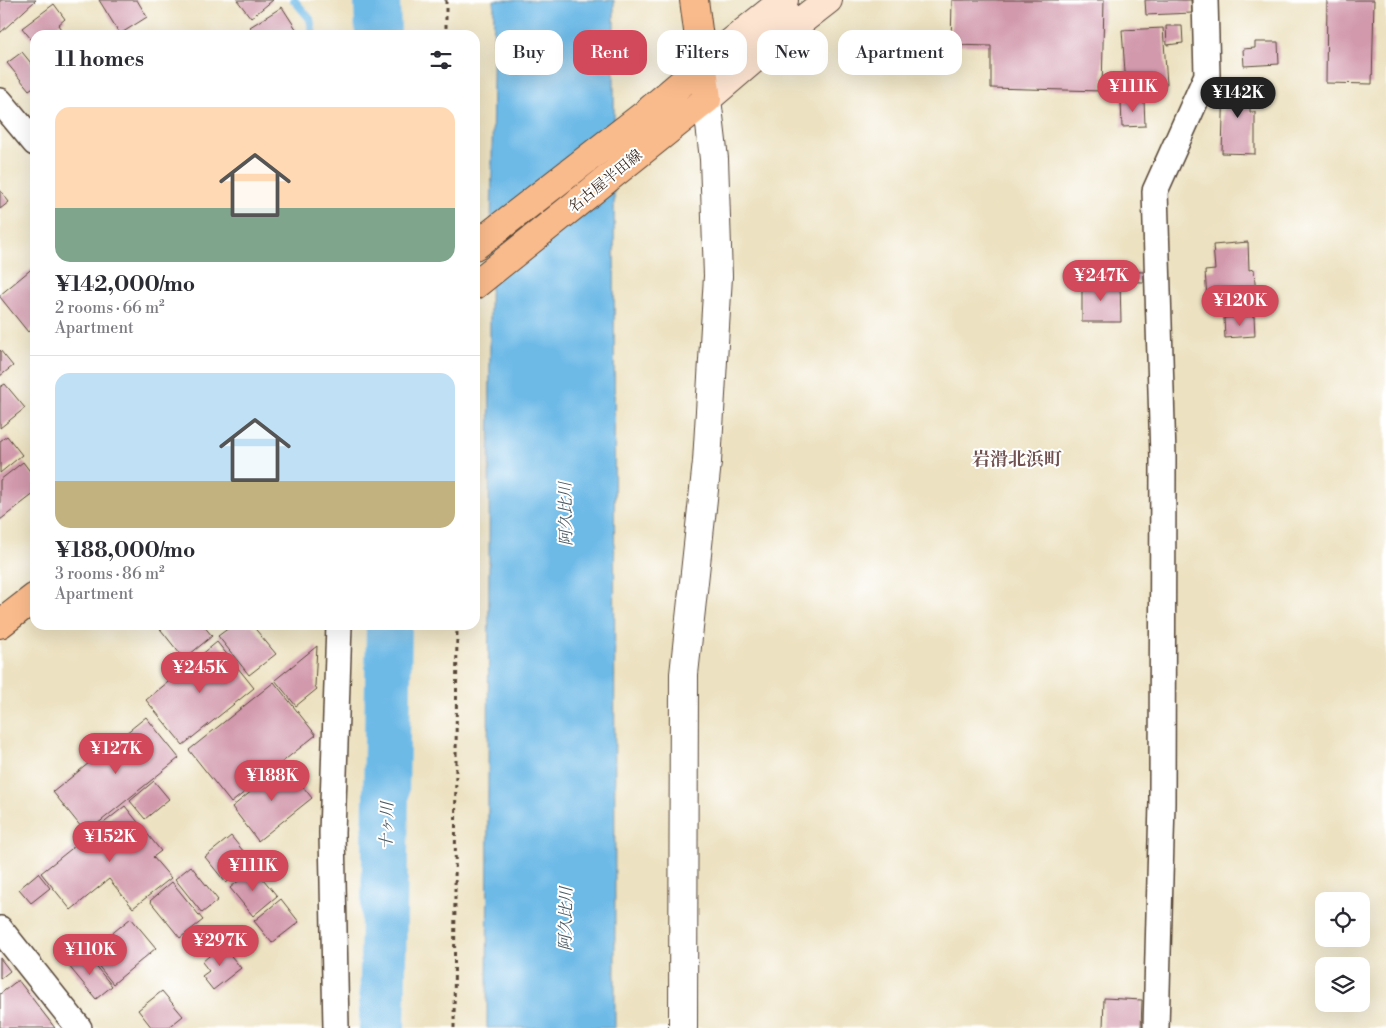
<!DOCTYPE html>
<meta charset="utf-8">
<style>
body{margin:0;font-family:"Libre Bodoni","Noto Serif JP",serif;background:#f2f2f3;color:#2b2b33;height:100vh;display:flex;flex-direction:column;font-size:19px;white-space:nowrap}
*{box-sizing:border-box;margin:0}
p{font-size:16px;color:#7c7c81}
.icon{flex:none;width:28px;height:28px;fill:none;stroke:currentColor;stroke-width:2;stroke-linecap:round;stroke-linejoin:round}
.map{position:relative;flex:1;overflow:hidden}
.panel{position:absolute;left:30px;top:30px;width:450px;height:600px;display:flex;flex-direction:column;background:#fff;border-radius:15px;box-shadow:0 5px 20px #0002}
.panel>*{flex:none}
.top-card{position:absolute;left:495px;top:30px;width:475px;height:45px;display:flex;gap:10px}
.controls{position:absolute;left:1315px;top:892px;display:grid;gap:10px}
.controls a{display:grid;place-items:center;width:55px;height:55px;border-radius:10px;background:#fff;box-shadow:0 5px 20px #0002;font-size:25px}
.price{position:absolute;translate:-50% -42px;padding:0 11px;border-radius:18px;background:#d1495b;color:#fff;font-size:16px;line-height:32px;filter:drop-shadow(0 1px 2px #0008)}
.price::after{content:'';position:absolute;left:50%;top:30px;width:15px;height:11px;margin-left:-8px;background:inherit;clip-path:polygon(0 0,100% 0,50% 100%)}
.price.on{background:#222;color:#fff}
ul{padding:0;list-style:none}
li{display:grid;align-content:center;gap:10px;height:265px;padding:0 25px}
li+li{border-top:1px solid #e1e1e2}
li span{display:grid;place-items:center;height:155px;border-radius:15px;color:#555}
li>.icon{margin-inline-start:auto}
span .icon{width:90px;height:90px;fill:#fffc;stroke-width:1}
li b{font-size:21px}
h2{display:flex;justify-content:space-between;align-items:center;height:60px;padding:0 25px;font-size:21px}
.chip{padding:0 18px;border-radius:15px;background:#fff;box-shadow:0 5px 20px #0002;font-size:18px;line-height:45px}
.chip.on{background:#d1495b;color:#fff}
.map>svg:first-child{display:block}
</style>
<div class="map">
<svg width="1386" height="1028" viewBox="0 0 1386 1028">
<rect width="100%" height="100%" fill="#fff"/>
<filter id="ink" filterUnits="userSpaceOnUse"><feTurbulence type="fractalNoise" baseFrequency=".02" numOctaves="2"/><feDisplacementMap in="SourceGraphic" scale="10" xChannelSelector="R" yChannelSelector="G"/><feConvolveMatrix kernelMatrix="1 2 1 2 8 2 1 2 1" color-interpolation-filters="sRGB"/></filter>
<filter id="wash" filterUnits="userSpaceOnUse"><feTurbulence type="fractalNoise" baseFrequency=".0096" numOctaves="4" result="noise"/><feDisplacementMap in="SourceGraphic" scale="20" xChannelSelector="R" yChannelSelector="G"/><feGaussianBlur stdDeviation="1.12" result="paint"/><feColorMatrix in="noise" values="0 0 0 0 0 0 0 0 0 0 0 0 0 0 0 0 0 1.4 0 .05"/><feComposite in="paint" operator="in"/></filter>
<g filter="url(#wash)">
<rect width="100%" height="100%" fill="#ece1c0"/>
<path fill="#6dbae7" stroke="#547282" d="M494,0H614L615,1028H487L490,310Z"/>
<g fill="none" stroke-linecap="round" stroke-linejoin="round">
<path stroke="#6dbae7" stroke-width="8" d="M294,0L310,19L313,35"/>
<path stroke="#6dbae7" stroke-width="46" d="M377,0L378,35
M382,1028L389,625"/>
</g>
<g id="blocks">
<path fill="#d299ac" d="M0,0H36L0,33Z
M99,0H137L147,17L120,34Z
M237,0H273L251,18Z
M952,0H1104L1102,91L991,88V46L951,45Z
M1145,0H1191L1192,13L1146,15Z
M1327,0H1374L1372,84L1326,83Z
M54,4L65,19L58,25L65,35H35V44L22,28Z
M282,7L300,35H256L250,27Z
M1166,26H1182L1183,43L1167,45Z
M1163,28L1167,84L1126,86L1122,30Z
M1255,42H1278L1279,64L1244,66L1243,49L1255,48Z
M22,52L35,68V86L29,90L7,63Z
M1224,81H1250V112H1255V154L1222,153Z
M1144,100L1145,126L1122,127L1121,101Z
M0,190L9,202L0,209Z
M1248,242L1249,270L1254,269L1257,309L1238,310L1236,296L1207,298L1205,271L1215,270L1213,245Z
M35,266V326L28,332L0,297V295Z
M1114,271L1144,272V282L1114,281Z
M1082,282H1120L1121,322H1082Z
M1254,316L1255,336L1225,338L1224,318Z
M0,350L13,366L0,376Z
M5,384L25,408L0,428V387Z
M7,436L22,455L0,473V441Z
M23,462L35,478V493L0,520V480Z
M157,625H203L212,636L184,659Z
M233,625H252L276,654L249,675L218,636Z
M217,642L254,688L183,745L146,700Z
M317,646L315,686L317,689L296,706L275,680Z
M274,682L316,735L231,803L189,750Z
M146,717L179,758L86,833L53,792Z
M285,764L312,798L258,841L232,807Z
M154,781L169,799L145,819L130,801Z
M125,806L161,851L153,857L171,878L133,908L109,879L71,910L41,873Z
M231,836L252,862L226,883L205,857Z
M191,866L218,900L202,913L175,879Z
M254,868L277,896L253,916L230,888Z
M38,873L50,888L31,903L19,889Z
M172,882L203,920L180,938L150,901Z
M281,899L299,922L272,943L254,921Z
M131,918L156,948L113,984L88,953Z
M222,945L241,968L213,990L202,976L209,971L202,962Z
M84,952L112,986L96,999L68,965Z
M0,958L10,971L0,979Z
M18,980L55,1028H0V994Z
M162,991L183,1016L168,1028H152L138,1010Z
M1104,998L1142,1000L1141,1028H1103Z"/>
</g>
</g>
<g filter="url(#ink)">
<use href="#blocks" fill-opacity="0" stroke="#564536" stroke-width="1"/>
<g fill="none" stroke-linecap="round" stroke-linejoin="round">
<defs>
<path id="minor" d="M0,101L35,143
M0,929L79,1028
M336,1028L332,833L339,625
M1156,1028L1162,803L1163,457L1155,191L1207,75L1205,0"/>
<path id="tertiary" d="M683,1028L684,674L707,462L718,276L714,159L707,99"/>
<path id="secondary" d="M703,65L784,0
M707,99L774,42L828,0"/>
<path id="primary" d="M475,246L645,114L703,65
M475,285L707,99L694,0
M0,624L35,597"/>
</defs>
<use href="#minor" stroke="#564536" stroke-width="28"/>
<use href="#tertiary" stroke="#564536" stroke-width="30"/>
<use href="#secondary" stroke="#564536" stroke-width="30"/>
<use href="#primary" stroke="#564536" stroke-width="30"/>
<path stroke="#564536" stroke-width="3" stroke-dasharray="4 4" stroke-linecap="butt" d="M446,0V35
M454,1028L457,625"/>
<use href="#minor" stroke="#fff" stroke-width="25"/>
<use href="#tertiary" stroke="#fff" stroke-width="28"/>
<use href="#secondary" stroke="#fde4d1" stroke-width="28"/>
<use href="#primary" stroke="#fabb8c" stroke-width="28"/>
</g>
</g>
<g text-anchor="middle" stroke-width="4" stroke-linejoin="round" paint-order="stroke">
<g font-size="15" fill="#3b2a1e" stroke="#fff">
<text transform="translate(605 181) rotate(-39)" y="5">名古屋半田線</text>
</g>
<g font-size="16" font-style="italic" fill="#4c5c64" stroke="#fff">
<text transform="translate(565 514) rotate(-91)" y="6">阿久比川</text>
<text transform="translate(386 826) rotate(-89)" y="6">十ヶ川</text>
<text transform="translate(565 919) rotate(-89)" y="6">阿久比川</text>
</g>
<g font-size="18" font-weight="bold" fill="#705150" stroke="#fff">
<text x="1017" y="465">岩滑北浜町</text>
</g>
</g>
</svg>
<div class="controls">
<a><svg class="icon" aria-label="locate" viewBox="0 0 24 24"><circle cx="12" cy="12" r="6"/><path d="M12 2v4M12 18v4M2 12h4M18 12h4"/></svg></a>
<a><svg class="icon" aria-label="layers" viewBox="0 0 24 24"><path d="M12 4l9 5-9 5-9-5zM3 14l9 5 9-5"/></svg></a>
</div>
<b class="price" style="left:1133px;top:113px">¥111K</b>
<b class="price on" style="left:1238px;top:119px">¥142K</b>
<b class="price" style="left:1101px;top:302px">¥247K</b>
<b class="price" style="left:1240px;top:327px">¥120K</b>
<b class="price" style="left:200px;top:694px">¥245K</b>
<b class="price" style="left:116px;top:775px">¥127K</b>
<b class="price" style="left:272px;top:802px">¥188K</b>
<b class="price" style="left:110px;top:863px">¥152K</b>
<b class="price" style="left:253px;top:892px">¥111K</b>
<b class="price" style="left:220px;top:967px">¥297K</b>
<b class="price" style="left:90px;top:976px">¥110K</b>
<div class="top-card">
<a class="chip">Buy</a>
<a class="chip on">Rent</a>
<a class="chip">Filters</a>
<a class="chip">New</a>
<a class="chip">Apartment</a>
</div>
<section class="panel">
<h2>11 homes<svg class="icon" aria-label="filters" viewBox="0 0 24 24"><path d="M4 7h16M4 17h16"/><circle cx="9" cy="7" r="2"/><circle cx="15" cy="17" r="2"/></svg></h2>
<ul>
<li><span style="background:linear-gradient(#ffd9b3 65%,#7fa58c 0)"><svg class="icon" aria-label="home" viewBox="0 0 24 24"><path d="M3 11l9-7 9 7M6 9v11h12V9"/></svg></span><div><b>¥142,000/mo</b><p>2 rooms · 66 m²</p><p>Apartment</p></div></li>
<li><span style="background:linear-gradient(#bfe0f5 70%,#c2b280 0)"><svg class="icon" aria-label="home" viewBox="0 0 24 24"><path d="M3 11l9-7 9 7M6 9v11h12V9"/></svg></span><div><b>¥188,000/mo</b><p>3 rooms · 86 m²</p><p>Apartment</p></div></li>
</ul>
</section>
</div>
